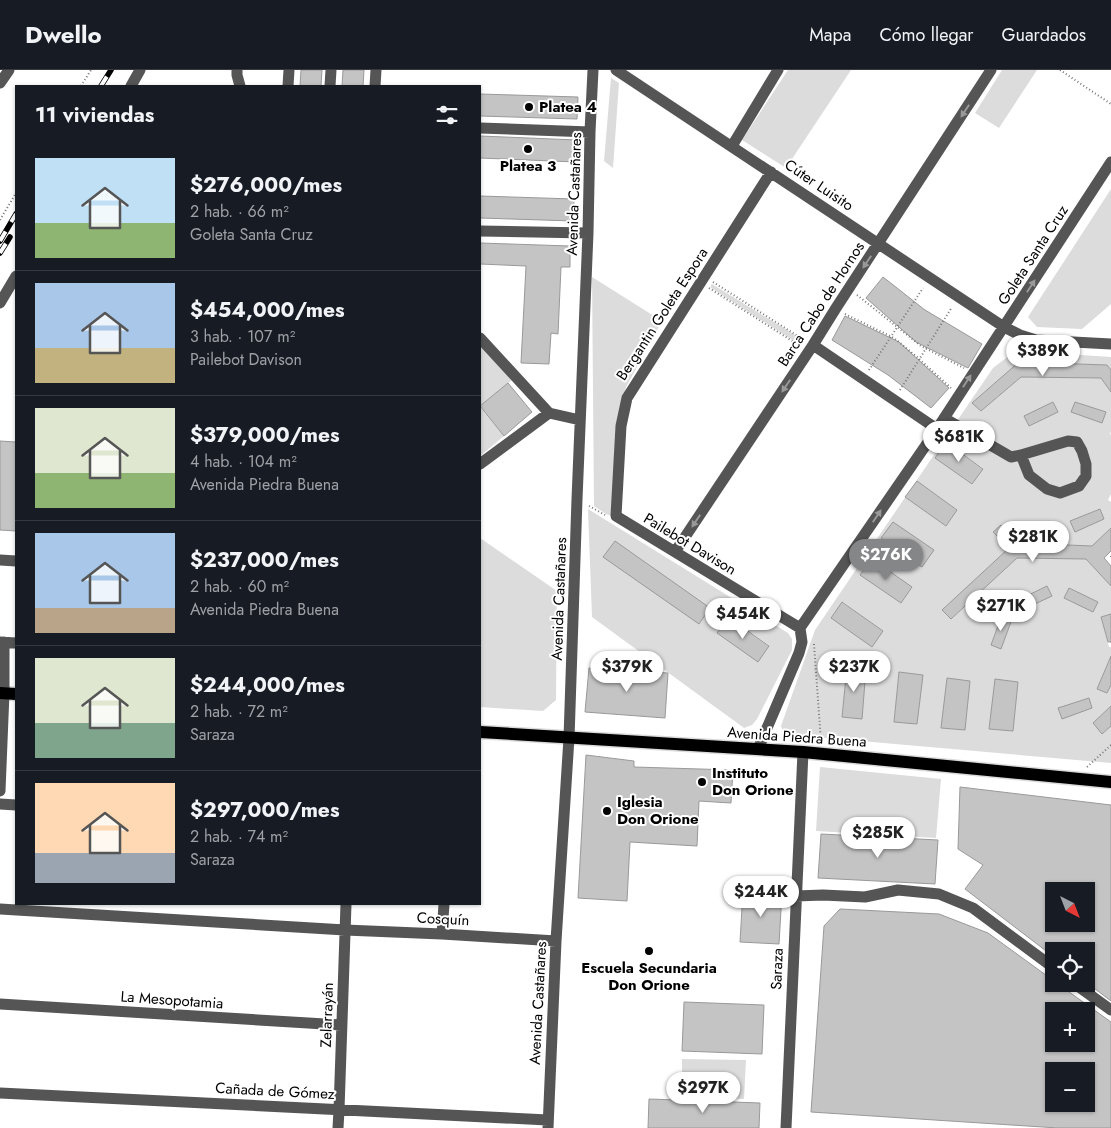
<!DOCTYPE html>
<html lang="es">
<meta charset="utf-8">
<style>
body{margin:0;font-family:Jost,sans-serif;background:#242831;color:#f1f3f6;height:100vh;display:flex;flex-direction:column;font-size:19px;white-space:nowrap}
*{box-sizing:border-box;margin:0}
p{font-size:16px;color:#9ea1a6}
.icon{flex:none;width:28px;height:28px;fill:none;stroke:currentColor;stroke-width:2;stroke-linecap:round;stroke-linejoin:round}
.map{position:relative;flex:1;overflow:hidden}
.details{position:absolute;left:15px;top:15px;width:466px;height:820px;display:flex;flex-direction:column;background:#171b24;border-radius:0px;box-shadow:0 1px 4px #0004}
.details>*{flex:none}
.needle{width:32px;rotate:138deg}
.fabs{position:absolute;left:1045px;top:812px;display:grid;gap:10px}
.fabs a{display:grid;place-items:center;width:50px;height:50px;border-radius:0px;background:#171b24;box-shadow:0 1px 4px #0004;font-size:25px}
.price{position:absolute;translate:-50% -42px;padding:0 11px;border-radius:18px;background:#fff;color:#222;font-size:16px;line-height:32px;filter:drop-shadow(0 1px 2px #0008)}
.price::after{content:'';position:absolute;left:50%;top:30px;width:15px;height:11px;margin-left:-8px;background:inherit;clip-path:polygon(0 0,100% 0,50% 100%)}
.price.selected{background:#858687;color:#fff}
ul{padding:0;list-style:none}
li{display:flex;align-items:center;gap:15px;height:125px;padding:0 20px}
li+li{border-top:1px solid #363941}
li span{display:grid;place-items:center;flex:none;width:140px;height:100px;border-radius:0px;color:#555}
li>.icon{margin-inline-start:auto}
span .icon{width:60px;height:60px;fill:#fffc;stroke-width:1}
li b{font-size:21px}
h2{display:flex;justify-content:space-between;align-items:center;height:60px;padding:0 20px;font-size:21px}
header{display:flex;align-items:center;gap:30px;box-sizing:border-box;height:70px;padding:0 25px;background:#171b24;border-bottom:1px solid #363941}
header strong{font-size:24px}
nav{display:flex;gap:28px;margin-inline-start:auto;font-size:18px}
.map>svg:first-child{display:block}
</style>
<header>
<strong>Dwello</strong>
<nav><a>Mapa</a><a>Cómo llegar</a><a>Guardados</a></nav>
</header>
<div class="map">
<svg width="1111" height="1058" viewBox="0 0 1111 1058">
<rect width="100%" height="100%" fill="#fff"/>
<path fill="#dcdcdc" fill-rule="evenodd" d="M788,0H851L786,98L742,70Z
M1002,0H1037L999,58L975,43Z
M611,8L619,13L613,98L604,91Z
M1111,119V234L1082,259L1037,257L1028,247Z
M592,207L662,251L626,317L617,354L612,446L606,444L594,436Z
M712,214L800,268L801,272L800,274L797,273L711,218V215Z
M480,275L512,310L480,336Z
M1019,281L1111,287V300L1107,295L1019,292L973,333L981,341L1021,307L1101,308L1111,322V362L1110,363L1111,366V424L1108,430L1111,432V458L1092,476L1018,473L1001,455L993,462L1009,478L942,540L951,549L1017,488L1086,489L1111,516V544L1101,547L1109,577H1111V590H1109L1097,619L1107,623L1111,615V636L1093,653L1102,664L1111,656V693L792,665L786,663L782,659L781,656L815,560L993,298L1010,285ZM1053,332L1058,342L1029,356ZM1075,332L1105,342H1072ZM945,372L983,398L972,414L935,388ZM917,411L957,440L946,456L906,427ZM1099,439L1104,449L1075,461L1070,451ZM872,489L912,517L901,533L861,505ZM1047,516L1051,526L1022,539L1018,529ZM1069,518L1098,532L1093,542L1064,528ZM843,532L883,561L872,577L831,548ZM1002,545L1012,549L1001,579L991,575ZM847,597L866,599L862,648L842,646ZM899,602L923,605L917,654L894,651ZM947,609L970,611L964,660L941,658ZM995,610L1018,612L1013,661L989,659ZM1088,628L1092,638L1061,648L1058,638Z
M480,337L504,366L480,386Z
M588,439L788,563L792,569V580L757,649L752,655L744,658L592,547ZM615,471L655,499V500L604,487ZM670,510L710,538L699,554L659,525ZM728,547L769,575L758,591Z
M480,468L557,521L556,630L543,641L480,637Z
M820,697L941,709L936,768L816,761Z
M682,989L746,990L744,1029L682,1027Z"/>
<path fill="#c4c4c4" stroke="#999" fill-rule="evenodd" d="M301,0H322L321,16H300Z
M343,0H364L363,16H342Z
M480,24L578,27L577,49L480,46Z
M480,66L577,70L576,92L480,88Z
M480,126L574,129L573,151L480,148Z
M480,173L570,176V197H561L558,264L551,263L549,294L521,293L526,196L480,194Z
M883,207L925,240L982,274L968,298L916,272L866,228Z
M845,246L899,272L949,318L931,338L888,305L832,270Z
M1019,292L1107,295L1111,300V322L1101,308L1021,307L981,341L972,333Z
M508,313L532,342L504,366L480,336Z
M1053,332L1058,342L1029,356L1024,346Z
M1075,332L1106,342L1102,353L1071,342Z
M0,371L16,372V461L0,460Z
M946,372L983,399L972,414L935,388Z
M917,411L957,440L946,456L905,427Z
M1100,439L1104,449L1075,462L1070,451Z
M893,452L934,480L922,497L881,468Z
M1001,455L1018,473L1092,476L1111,458V481L1104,488L1111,496V516L1086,489L1017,488L951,549L942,540L1009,478L993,462Z
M615,471L710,538L699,554L603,487Z
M872,489L912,517L901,533L860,505Z
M1047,516L1052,526L1022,540L1018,530Z
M1069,518L1098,532L1093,542L1064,528Z
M842,532L883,561L872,577L831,548Z
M1111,544V572H1108L1101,547Z
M1002,545L1012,549L1001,579L991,575Z
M728,547L769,576L758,592L717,563Z
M1111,586V615L1107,623L1097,619Z
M847,597L866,599L862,649L842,647Z
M589,598L668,603L665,648L585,642Z
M899,602L923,605L917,654L894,652Z
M947,608L970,611L965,660L941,658Z
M995,609L1018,612L1013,661L989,659Z
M1089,628L1092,638L1062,649L1058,638Z
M1111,636V656L1102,664L1093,653Z
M586,685L634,691V697L733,700L731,733L699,731L697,776L630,772L627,831L578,828Z
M960,717L1111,735V931L1086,912V881H1054V887L965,819L983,795L958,779ZM1054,821H1086V854H1054Z
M821,764L938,770L935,814L818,808Z
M743,821L782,823L779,874L740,872Z
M840,839L939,844L988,863L1054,911V914H1058L1111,952V1058H1058L811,1042L824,856ZM1054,941H1086V974H1054ZM1054,1001H1086V1034H1054Z
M684,932L764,935L762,984L682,981Z
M649,1029L760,1033L759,1058H648Z"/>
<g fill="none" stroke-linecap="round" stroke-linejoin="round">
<defs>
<path id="major" d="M0,623L16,624
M480,662L803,682L1111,712"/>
</defs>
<use href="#major" stroke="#dbdbdb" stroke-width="15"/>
<path stroke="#777" stroke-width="2" stroke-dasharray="1 2.5" stroke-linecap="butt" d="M1060,0L1111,34
M81,16L91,0
M0,150L16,123
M713,212L804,270
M709,218L800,276
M857,225L921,276L964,298
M845,244L894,268L917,287L951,318
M869,300L923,218
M900,320L952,237
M589,436L605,445
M1111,486V488
M814,574L821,672
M1087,697L1111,675"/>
<path stroke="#555" stroke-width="11" d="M237,0V5L240,16
M616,0L1004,257L1020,265L1036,270L1111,274
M0,13L9,0
M131,16L140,0
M288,16L289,0
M330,16L331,0
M375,16L376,0
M480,58L590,62
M732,76L778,0
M771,102L627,328L621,356L616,446L800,558
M480,161L588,163
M0,233L16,206
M480,268L549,343L580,350
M813,275L937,359
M944,348L1011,387L1021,385
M1068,371L1077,372L1082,381L1086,394V406L1079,416L1060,423L1047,419L1029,405L1021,385Z
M480,394L549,343
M675,482L813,275L836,238L991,0
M0,490L16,491
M0,572L16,573
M758,679L799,583L802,572L800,558L937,359L1111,92
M0,721L4,623V572
M0,734L16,735
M796,826L823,825L865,827L898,820L939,824L973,838L1054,898
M0,839L345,860L442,864L556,871
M442,864L444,834
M1075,914L1111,940
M0,934L341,955
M0,1023L548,1050
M338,1058L339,1040L346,834
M548,1058L556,871L569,668L577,429L588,163L590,62L593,0
M786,1058L803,682"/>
<use href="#major" stroke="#000" stroke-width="12"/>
<defs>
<path id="rail" d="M101,16L111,0
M0,171L16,144
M0,183L10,167"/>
</defs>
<use href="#rail" stroke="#000" stroke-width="5.5"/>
<use href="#rail" stroke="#fff" stroke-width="4" stroke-dasharray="11" stroke-linecap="butt"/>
</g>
<defs><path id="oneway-solid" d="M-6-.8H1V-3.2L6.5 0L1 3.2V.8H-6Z" transform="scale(1.25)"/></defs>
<g fill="#999">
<use href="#oneway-solid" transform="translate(965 41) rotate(123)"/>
<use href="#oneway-solid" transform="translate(867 192) rotate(124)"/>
<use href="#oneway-solid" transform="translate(1031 216) rotate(-57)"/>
<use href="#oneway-solid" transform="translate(967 311) rotate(-57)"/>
<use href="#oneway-solid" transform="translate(786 316) rotate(124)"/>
<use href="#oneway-solid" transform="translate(877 446) rotate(-56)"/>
<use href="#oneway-solid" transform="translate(696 451) rotate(124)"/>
</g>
<g fill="#000" stroke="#fff" stroke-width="2">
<circle cx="529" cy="37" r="5"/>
<circle cx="528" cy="79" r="5"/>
<circle cx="702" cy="712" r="5"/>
<circle cx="607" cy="741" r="5"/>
<circle cx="649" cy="881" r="5"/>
</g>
<g text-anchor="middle" stroke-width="4" stroke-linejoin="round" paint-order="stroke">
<g font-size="15" font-weight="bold" fill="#000" stroke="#fff" text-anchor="start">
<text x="539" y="42">Platea 4</text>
<text x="528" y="101" text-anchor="middle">Platea 3</text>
<text x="712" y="708">Instituto<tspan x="712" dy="17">Don Orione</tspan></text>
<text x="617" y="737">Iglesia<tspan x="617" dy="17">Don Orione</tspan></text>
<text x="649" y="903" text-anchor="middle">Escuela Secundaria<tspan x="649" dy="17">Don Orione</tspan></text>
</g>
<g font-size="15" fill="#000" stroke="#fff">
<text transform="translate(819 115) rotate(34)" y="5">Cúter Luisito</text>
<text transform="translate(574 124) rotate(-88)" y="5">Avenida Castañares</text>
<text transform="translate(1033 185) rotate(-57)" y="5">Goleta Santa Cruz</text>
<text transform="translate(821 234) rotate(-57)" y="5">Barca Cabo de Hornos</text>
<text transform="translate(662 244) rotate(-57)" y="5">Bergantin Goleta Espora</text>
<text transform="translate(690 474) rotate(31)" y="5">Pailebot Davison</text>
<text transform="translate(559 529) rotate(-88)" y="5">Avenida Castañares</text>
<text transform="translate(797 667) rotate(4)" y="5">Avenida Piedra Buena</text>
<text transform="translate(443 849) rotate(3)" y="5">Cosquín</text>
<text transform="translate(777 899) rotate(-88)" y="5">Saraza</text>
<text transform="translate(172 930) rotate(4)" y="5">La Mesopotamia</text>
<text transform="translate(538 933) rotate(-87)" y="5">Avenida Castañares</text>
<text transform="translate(327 945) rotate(-88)" y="5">Zelarrayán</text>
<text transform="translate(275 1021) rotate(3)" y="5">Cañada de Gómez</text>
</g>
</g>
</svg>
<div class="fabs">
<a><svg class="needle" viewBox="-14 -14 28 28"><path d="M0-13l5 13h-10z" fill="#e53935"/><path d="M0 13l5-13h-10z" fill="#9ea1a6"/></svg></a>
<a><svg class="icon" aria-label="locate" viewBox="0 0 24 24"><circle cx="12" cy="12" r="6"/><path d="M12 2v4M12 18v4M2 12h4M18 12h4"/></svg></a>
<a>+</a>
<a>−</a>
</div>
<b class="price" style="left:1043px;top:307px">$389K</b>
<b class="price" style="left:959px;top:393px">$681K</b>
<b class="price" style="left:1033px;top:493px">$281K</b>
<b class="price selected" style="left:886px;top:511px">$276K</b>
<b class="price" style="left:1001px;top:562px">$271K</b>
<b class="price" style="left:743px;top:570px">$454K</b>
<b class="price" style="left:627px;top:623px">$379K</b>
<b class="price" style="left:854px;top:623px">$237K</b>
<b class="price" style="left:878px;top:789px">$285K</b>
<b class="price" style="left:761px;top:848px">$244K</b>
<b class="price" style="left:703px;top:1044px">$297K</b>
<section class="details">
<h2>11 viviendas<svg class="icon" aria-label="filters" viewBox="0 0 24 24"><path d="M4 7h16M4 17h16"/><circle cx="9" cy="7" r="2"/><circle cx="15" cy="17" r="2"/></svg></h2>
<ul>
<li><span style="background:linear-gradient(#bfe0f5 65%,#8fb573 0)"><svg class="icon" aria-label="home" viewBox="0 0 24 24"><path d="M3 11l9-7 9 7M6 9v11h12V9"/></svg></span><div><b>$276,000/mes</b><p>2 hab. · 66 m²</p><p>Goleta Santa Cruz</p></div></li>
<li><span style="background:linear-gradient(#a9c7e8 65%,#c2b280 0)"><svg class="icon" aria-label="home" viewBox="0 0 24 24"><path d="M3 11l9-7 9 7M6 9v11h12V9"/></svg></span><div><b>$454,000/mes</b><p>3 hab. · 107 m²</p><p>Pailebot Davison</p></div></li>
<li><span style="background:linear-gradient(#dfe7d0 65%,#8fb573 0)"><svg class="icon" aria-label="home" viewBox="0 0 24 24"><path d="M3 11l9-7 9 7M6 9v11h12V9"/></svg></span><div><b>$379,000/mes</b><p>4 hab. · 104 m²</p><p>Avenida Piedra Buena</p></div></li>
<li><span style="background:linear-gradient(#a9c7e8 75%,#b9a48a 0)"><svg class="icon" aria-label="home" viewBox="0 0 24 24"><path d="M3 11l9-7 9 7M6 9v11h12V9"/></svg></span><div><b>$237,000/mes</b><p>2 hab. · 60 m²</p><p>Avenida Piedra Buena</p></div></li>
<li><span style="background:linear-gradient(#dfe7d0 65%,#7fa58c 0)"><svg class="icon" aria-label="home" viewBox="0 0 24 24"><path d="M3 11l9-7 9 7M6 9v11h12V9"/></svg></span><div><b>$244,000/mes</b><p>2 hab. · 72 m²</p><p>Saraza</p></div></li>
<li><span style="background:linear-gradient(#ffd9b3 70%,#9aa5b1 0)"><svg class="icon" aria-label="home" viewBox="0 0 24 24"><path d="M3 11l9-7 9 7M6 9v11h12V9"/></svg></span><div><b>$297,000/mes</b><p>2 hab. · 74 m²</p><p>Saraza</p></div></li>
</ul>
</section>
</div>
